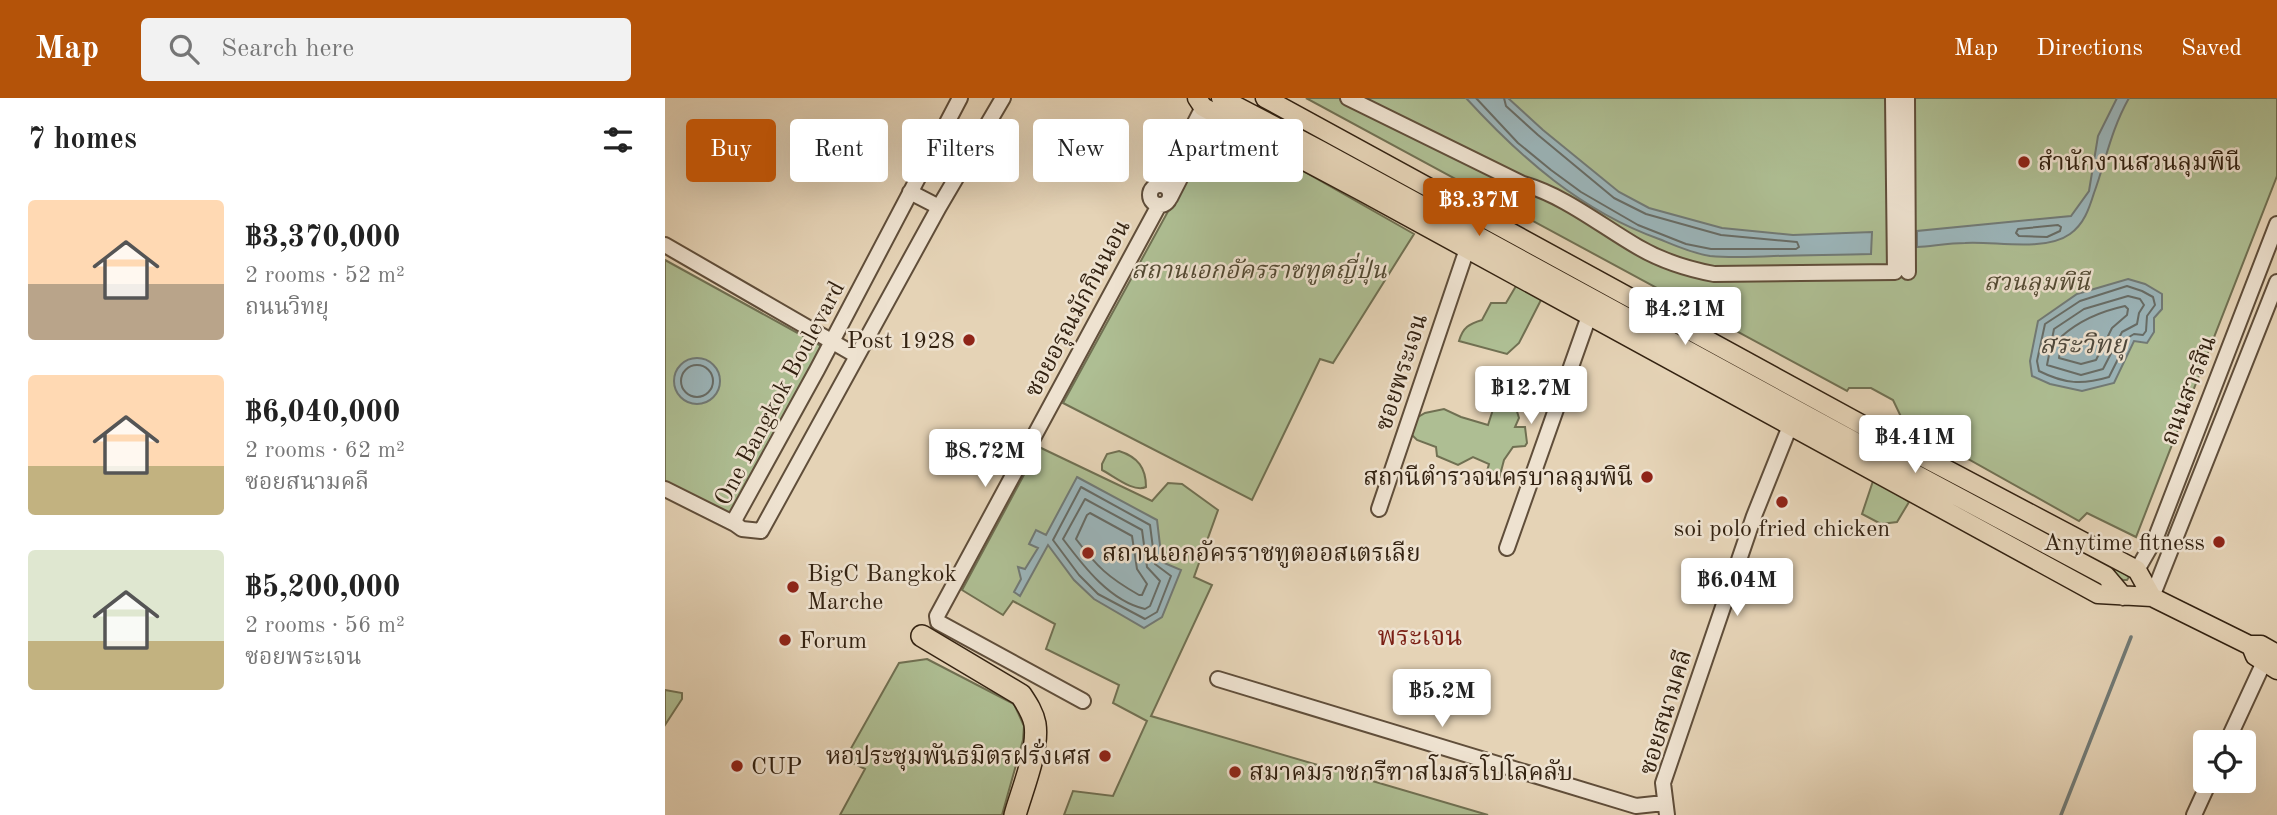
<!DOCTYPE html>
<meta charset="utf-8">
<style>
body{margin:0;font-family:"Old Standard TT","Noto Serif Thai",serif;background:#f2f2f2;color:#222;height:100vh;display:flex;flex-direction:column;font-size:26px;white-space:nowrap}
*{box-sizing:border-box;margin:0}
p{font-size:23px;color:#767676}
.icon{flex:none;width:38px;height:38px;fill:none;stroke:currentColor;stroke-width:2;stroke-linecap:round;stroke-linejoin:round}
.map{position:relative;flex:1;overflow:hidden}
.panel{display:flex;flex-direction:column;background:#fff;width:665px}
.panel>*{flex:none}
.guide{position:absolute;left:21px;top:21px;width:665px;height:63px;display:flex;gap:14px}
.buttons{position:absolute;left:1528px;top:632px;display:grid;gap:14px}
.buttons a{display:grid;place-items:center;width:63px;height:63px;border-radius:7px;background:#fff;box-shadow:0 7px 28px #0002;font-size:35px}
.price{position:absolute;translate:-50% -60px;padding:0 16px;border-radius:7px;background:#fff;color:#222;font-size:23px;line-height:46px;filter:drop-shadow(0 2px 4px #0008)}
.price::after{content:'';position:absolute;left:50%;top:42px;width:21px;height:16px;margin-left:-10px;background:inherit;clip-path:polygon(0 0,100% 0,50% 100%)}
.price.on{background:#b45309;color:#fff}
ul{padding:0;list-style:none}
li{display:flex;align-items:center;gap:21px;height:175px;padding:0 28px}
li span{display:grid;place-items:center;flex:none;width:196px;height:140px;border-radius:7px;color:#555}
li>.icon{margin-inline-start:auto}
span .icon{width:84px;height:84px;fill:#fffc;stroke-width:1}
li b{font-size:30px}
h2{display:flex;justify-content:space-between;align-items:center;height:84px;padding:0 28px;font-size:30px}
.tag{padding:0 24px;border-radius:7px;background:#fff;box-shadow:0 7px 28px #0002;font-size:24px;line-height:63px}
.tag.on{background:#b45309;color:#fff}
header{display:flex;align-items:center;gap:42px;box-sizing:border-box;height:98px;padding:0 35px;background:#b45309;color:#fff}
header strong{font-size:33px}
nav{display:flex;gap:38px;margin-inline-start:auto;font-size:24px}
.search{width:490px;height:63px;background:#f2f2f2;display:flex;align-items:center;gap:18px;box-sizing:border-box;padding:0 24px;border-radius:7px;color:#767676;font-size:26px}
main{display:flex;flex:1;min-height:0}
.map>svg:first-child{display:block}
</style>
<header>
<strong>Map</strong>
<div class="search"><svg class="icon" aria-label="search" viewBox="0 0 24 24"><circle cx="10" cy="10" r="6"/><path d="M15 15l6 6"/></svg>Search here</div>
<nav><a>Map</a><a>Directions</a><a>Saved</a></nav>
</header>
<main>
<section class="panel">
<h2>7 homes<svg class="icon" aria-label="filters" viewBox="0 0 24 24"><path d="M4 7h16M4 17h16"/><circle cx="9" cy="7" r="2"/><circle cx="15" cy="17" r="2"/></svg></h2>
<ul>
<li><span style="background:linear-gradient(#ffd9b3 60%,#b9a48a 0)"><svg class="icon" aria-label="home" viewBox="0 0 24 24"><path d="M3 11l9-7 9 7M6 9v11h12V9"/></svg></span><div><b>฿3,370,000</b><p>2 rooms · 52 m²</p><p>ถนนวิทยุ</p></div></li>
<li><span style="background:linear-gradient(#ffd9b3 65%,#c2b280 0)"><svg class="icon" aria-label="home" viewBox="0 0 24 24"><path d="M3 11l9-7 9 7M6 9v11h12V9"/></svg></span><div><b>฿6,040,000</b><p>2 rooms · 62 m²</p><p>ซอยสนามคลี</p></div></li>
<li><span style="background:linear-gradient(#dfe7d0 65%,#c2b280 0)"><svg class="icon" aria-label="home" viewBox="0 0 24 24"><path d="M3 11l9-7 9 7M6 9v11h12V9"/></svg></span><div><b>฿5,200,000</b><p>2 rooms · 56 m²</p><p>ซอยพระเจน</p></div></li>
</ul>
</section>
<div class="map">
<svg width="1612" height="717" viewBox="0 0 1612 717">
<rect width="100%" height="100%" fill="#e5d3b6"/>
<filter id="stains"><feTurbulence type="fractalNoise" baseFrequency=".00286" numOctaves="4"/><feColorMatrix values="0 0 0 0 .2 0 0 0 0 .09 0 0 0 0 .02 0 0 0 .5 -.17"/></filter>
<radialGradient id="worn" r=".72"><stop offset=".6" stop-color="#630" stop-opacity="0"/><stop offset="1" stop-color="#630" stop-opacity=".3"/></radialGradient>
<path fill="#aebe93" stroke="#707052" stroke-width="2" d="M641,0H1612V78L1471,439L1422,415L1414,423L1239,325L1228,302L1206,290H1184L1182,293Z
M552,24L749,136L668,265L655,261L587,402L398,305Z
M704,66L1015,235L1014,241L700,67Z
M0,162L158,249L64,419L0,384Z
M851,188L877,200L854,245L842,256L794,243C798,229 804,226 817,222L826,205H841Z
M1061,261L1459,475L1464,479L1462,482H1458L1316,406L1059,263Z
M838,291H845L854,320L850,329H860L862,345L860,348L848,349L839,362L834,381L823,383L820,380L824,366L808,359L793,367L772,358L771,349L752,342L743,333L748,322L760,315L779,311L796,319L823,327L833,296Z
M374,349L487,403L503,385L517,386L553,412L529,479L547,487L486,618L823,717H399L408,693L448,698L482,623L448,605L454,587L381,551L390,526L348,503L338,517L297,492Z
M454,353C473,359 481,370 481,389C469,395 449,378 437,372V366L442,356Z
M1209,380L1244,404L1232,424L1216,426L1197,416Z
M262,561L349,606L359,628L358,642L337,717H175L200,671L180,661L234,565Z
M0,592L17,595V601L0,627Z"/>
<path fill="#9bb5ba" stroke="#717a76" stroke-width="2" d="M801,0H843L878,32L954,94L984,110L1057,130L1128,137L1207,134L1206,156C1173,157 1141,157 1109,158C1088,159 1066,160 1045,158C1026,155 1011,148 994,141C916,113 856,60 801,0Z
M1452,0H1464C1446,32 1441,62 1429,95C1424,111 1419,126 1405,136C1380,154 1330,143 1300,145C1284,145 1268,148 1252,149V133L1406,118L1424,93L1433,38Z
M1463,181L1480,186L1497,196V211L1489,220V234L1482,245L1469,243L1449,285L1417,293L1385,286L1367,278L1365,263L1373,223L1412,196Z
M9 283a23 23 0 1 1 46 0a23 23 0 1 1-46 0Z
M412,379L492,422L497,464L516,472L497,519L479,530L429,501L409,482L383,447L355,498L349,494L356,481L353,469L360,471L373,450L364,446L371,432L381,437Z"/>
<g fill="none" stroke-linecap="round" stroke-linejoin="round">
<path stroke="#676c66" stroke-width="2" d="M811,0L853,45L886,72L916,94L973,127L1021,146L1046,151H1131L1134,149L1132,144L1056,137L981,116L949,100L873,37L841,8L839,0
M1393,127L1396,129L1395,133L1382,139L1354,138L1351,135L1353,131Z
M1462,188L1477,193L1488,199L1490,207L1482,218L1481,233L1478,237L1469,236L1464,239L1444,279C1417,287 1400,286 1374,273L1372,263L1380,226L1415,203Z
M1463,198L1475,201L1479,207L1474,215L1472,226L1457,234L1438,271L1416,277L1382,267L1389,231L1419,211Z
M1460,208L1463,211L1462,217L1447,230L1431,262L1416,266L1394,260L1397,238C1414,223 1437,213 1460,208Z
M16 283a16 16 0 1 1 32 0a16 16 0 1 1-32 0Z
M416,389L485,427L490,466L506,478L492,514L480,521L433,496L414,477L388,442Z
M420,401L477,432L482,469L495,483L485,508L480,511C445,503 419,469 398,441Z
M425,415L467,438L472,471L482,486L477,497H474C444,480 432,469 411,441L422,417Z"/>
<path stroke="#717a76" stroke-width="3.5" d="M1396,717L1466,539"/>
<defs>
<path id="minor" d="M295,0L152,272L71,419L70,426L77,431L96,433L274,109L338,0
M683,0L858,86C900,98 935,127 973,149C997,163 1022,171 1049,176L1230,174L1228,0
M1242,0L1243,174
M485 97a10 10 0 1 1 20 0a10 10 0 1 1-20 0Z
M498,87L538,9
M245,94L274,109
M505,100L549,14
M0,147L192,258
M0,391L70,426
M714,411L802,151
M842,450L924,218
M1472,472L1491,439L1612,126
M1487,499L1612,184
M553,581L971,708L999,705
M418,603L273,524L272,518L494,107
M1562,644L1599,564
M1002,717L998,685L1089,418L1125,328
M1529,717L1545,682"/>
<path id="major" d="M532,0L538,9L698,94L1433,496L1487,499L1584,547H1596L1612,556
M556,0L655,52L1196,347L1441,478L1458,498
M600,0L1205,331L1472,472L1487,499
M1586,548L1590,558L1612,572"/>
<path id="highway" d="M257,538L356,597C362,606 368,615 370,626C374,652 357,692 350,717"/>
</defs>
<use href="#minor" stroke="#604e3a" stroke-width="18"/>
<use href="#major" stroke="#321" stroke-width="21"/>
<use href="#highway" stroke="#321" stroke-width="24"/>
<use href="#minor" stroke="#eee2d0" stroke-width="14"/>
<use href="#major" stroke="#e5d3b6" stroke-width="18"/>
<use href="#highway" stroke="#e5d3b6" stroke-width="21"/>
</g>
<g fill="#8f2418" stroke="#eee2d0" stroke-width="2.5">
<circle cx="1359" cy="64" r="7"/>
<circle cx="304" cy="242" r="7"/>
<circle cx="982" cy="379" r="7"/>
<circle cx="1117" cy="404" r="7"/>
<circle cx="1554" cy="444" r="7"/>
<circle cx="423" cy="455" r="7"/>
<circle cx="128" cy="489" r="7"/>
<circle cx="120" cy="542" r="7"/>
<circle cx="440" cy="658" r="7"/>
<circle cx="72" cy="668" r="7"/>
<circle cx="570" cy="674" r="7"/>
</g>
<g text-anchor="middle" stroke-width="5" stroke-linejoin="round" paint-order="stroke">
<g font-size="24" fill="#321" stroke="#eee2d0" text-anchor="start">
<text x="1373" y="72">สำนักงานสวนลุมพินี</text>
<text x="290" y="250" text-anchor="end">Post 1928</text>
<text x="968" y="387" text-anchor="end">สถานีตำรวจนครบาลลุมพินี</text>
<text x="1117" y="438" text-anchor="middle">soi polo fried chicken</text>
<text x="1540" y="452" text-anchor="end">Anytime fitness</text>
<text x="437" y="463">สถานเอกอัครราชทูตออสเตรเลีย</text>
<text x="142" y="483">BigC Bangkok<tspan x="142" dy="28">Marche</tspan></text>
<text x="134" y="550">Forum</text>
<text x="426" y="666" text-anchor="end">หอประชุมพันธมิตรฝรั่งเศส</text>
<text x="86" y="676">CUP</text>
<text x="584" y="682">สมาคมราชกรีฑาสโมสรโปโลคลับ</text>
</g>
<g font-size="24" font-style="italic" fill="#524932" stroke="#eee2d0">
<text x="594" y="180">สถานเอกอัครราชทูตญี่ปุ่น</text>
<text x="1372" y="192">สวนลุมพินี</text>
</g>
<g font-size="24" fill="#321" stroke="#eee2d0">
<text transform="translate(412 210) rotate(-62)" y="8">ซอยอรุณมักกินนอน</text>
<text transform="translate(736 274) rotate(-72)" y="8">ซอยพระเจน</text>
<text transform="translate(1523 292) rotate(-69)" y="8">ถนนสารสิน</text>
<text transform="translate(114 295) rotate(-62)" y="8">One Bangkok Boulevard</text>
<text transform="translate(1000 614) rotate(-73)" y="8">ซอยสนามคลี</text>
</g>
<g font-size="26" font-style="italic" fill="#4d473b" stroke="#eee2d0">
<text x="1418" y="255">สระวิทยุ</text>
</g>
<g font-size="26" fill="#7a1f14" stroke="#eee2d0">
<text x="755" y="547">พระเจน</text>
</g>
</g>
<rect width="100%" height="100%" filter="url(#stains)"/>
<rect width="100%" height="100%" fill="url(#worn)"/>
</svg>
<div class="buttons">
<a><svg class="icon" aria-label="locate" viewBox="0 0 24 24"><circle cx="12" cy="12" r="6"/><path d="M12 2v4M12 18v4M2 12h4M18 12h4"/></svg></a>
</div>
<b class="price on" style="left:814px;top:140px">฿3.37M</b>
<b class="price" style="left:1020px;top:249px">฿4.21M</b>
<b class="price" style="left:866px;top:328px">฿12.7M</b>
<b class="price" style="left:1250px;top:377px">฿4.41M</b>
<b class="price" style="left:320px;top:391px">฿8.72M</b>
<b class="price" style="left:1072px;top:520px">฿6.04M</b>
<b class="price" style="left:777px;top:631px">฿5.2M</b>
<div class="guide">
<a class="tag on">Buy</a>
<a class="tag">Rent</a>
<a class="tag">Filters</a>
<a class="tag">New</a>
<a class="tag">Apartment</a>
</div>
</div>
</main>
